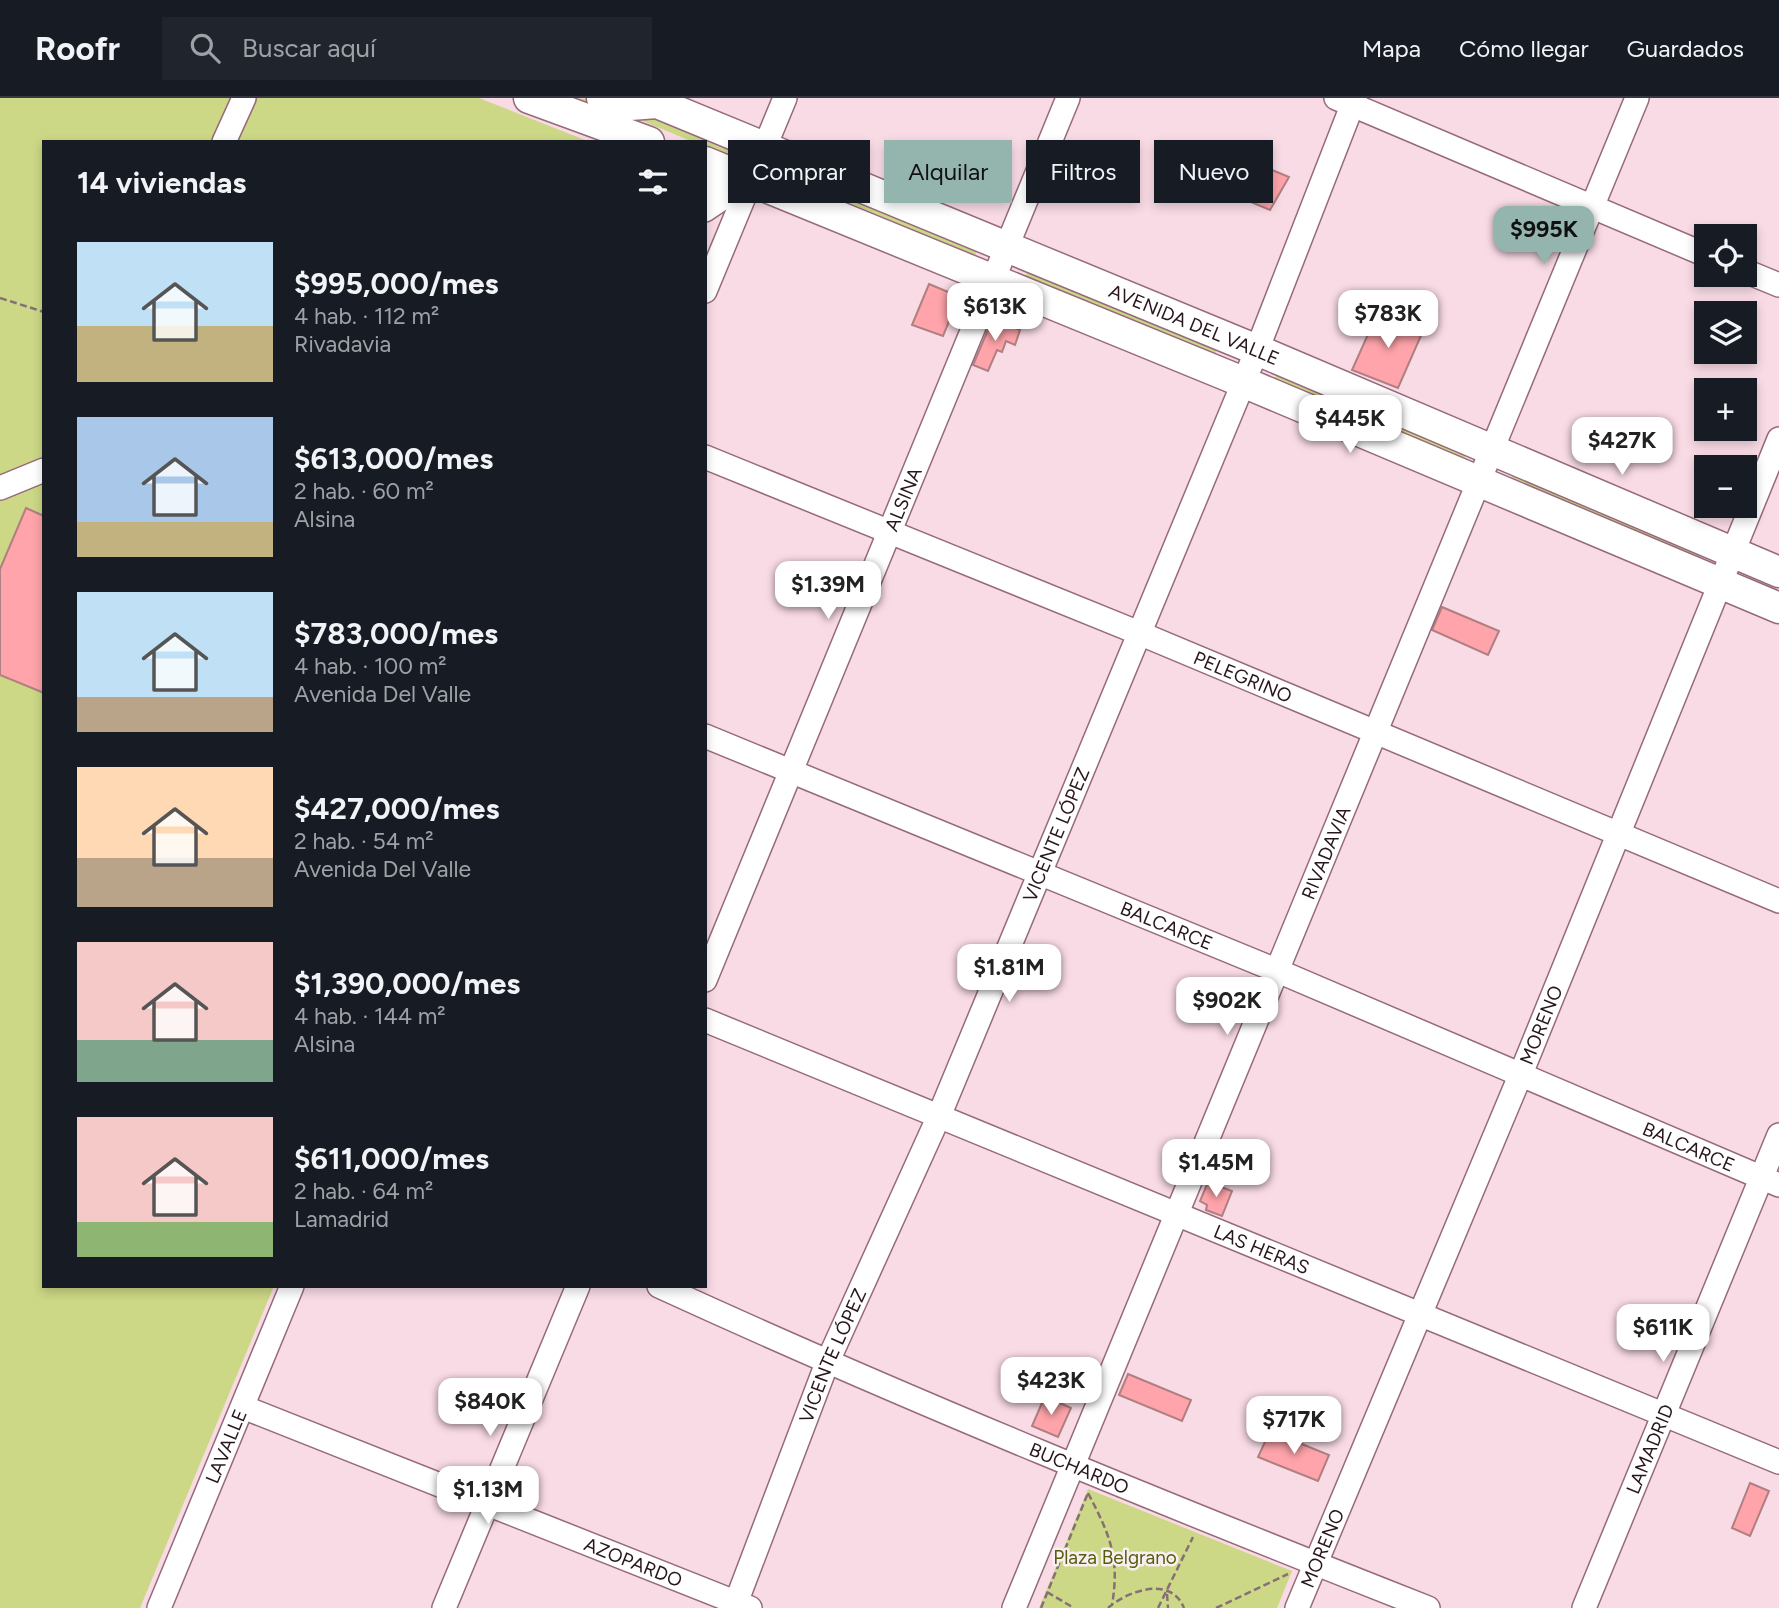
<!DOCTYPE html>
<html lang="es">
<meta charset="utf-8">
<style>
body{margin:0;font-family:Figtree,sans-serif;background:#20242c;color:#f1f3f6;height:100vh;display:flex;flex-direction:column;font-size:26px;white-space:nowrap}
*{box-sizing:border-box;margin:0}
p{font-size:23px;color:#9ea1a6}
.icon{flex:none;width:38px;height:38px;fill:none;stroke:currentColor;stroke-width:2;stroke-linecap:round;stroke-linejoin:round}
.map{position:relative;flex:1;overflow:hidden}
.details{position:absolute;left:42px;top:42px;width:665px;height:1148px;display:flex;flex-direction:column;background:#171b24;border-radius:0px;box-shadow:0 4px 10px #0003}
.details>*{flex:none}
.banner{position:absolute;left:728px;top:42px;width:665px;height:63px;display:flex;gap:14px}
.tools{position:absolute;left:1694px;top:126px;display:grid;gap:14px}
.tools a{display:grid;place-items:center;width:63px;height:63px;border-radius:0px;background:#171b24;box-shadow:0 4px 10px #0003;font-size:35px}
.price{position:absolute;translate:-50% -60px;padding:0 16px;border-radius:14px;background:#fff;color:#222;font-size:23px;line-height:46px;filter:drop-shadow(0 2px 4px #0008)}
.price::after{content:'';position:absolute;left:50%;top:42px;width:21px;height:16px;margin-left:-10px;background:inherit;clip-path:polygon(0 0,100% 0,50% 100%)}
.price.on{background:#94b4ae;color:#111}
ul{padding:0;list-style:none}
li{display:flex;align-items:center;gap:21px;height:175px;padding:0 35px}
li span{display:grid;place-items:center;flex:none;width:196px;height:140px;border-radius:0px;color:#555}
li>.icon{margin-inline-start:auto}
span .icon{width:84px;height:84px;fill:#fffc;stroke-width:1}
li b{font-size:30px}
h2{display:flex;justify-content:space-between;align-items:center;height:84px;padding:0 35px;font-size:30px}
.tag{padding:0 24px;border-radius:0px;background:#171b24;box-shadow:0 4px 10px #0003;font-size:24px;line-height:63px}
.tag.on{background:#94b4ae;color:#111}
header{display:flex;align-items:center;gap:42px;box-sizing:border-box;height:98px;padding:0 35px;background:#171b24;border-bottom:2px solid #363941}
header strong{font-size:33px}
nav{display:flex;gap:38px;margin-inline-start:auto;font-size:24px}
.search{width:490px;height:63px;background:#20242c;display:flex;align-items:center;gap:18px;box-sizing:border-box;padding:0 24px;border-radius:0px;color:#9ea1a6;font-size:26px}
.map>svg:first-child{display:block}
</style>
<header>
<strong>Roofr</strong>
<div class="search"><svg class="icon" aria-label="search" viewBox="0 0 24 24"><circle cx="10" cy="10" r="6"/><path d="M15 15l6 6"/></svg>Buscar aquí</div>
<nav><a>Mapa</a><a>Cómo llegar</a><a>Guardados</a></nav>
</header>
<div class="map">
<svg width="1779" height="1510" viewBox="0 0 1779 1510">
<rect width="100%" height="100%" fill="#f9dbe5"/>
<path fill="#ccd885" d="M0,0H479L590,44H44V1188H274L140,1510H0Z
M570,0C624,0 682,34 732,54L730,59L705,49V44H693L638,21Z
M788,75L977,153L975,157L786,79Z
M1027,174L1217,252L1215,257L1025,179Z
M1276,278L1466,356L1464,361L1274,282Z
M1512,378L1701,456L1699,461L1510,382Z
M1088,1391L1292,1473L1277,1510H1039Z"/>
<path fill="#fea4aa" stroke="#af7f81" stroke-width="2" d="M1207,45L1289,79L1270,112L1198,82L1207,61L1201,58Z
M929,186L953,196L955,209L943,238L912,227Z
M1378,214L1423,233L1398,290L1352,272Z
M993,220L1020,232L1015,247L1006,243L1002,254L997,252L988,273L973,267Z
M26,410L44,418V595L0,577V471Z
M1442,509L1499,533L1488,557L1432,532Z
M1208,1084L1232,1093L1222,1118L1206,1112L1207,1107L1200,1103Z
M1128,1276L1191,1302L1182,1323L1119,1297Z
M1045,1298L1071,1310L1058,1339L1032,1328Z
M1270,1333L1329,1357L1318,1383L1258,1359Z
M1750,1385L1769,1393L1750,1438L1732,1430Z"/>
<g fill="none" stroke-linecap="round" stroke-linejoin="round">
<defs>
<g id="minor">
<path d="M1336,0L1706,157"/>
<path d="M224,44L244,0"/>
<path d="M705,92L751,81L705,112"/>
<path d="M1745,173L1779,187"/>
<path d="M705,193L785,0"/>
<path id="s1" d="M705,359L1139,535L1779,803"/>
<path d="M0,390L44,372"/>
<path id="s2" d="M705,638L1278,873L1779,1087"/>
<path id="s3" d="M705,882L1068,0"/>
<path id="s4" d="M705,922L1779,1364"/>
<path id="s5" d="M659,1188C912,1304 1169,1408 1428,1510"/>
<path id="s6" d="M243,1309L750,1510"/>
<path id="s7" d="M159,1510L292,1188"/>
<path d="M444,1510L578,1188"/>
<path id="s8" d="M734,1510L827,1265L939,1018L1257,252L1355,0"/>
<path id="s9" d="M1014,1510L1637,0"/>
<path id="s10" d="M1297,1510L1520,978L1779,341"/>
<path id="s11" d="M1584,1510L1779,1037"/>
</g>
<g id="major">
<path d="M529,0L649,44"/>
<path id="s12" d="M602,0L630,7L657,5L1257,252L1779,474"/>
<path d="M705,64L1243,284L1779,510"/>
</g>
</defs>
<use href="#minor" stroke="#966a7a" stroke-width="26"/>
<use href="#major" stroke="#966a7a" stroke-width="33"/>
<path stroke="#866f77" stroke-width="2.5" stroke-dasharray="7 3.5" stroke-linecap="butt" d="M0,200L44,214
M1088,1395C1110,1437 1120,1460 1112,1507
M1047,1494L1074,1510
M1167,1496L1168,1510
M1041,1510L1088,1395
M1108,1510C1127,1493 1171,1477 1184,1510
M1158,1510L1193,1439
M1216,1510L1288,1476"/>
<use href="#minor" stroke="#fff" stroke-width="23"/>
<use href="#major" stroke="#fff" stroke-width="30"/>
</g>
<g text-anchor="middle" stroke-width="5" stroke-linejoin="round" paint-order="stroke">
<g font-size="19" fill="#28161d" stroke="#f9eef2">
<text dy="7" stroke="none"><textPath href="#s12" startOffset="637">AVENIDA DEL VALLE</textPath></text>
<text dy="7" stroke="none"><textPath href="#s3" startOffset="520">ALSINA</textPath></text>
<text dy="7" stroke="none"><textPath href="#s1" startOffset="581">PELEGRINO</textPath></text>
<text dy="7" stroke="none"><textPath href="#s8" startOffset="838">VICENTE LÓPEZ</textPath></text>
<text dy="7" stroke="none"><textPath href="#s9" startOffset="817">RIVADAVIA</textPath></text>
<text dy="7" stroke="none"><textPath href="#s2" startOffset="499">BALCARCE</textPath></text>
<text dy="7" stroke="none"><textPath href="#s10" startOffset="632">MORENO</textPath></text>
<text dy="7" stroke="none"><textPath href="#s2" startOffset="1066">BALCARCE</textPath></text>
<text dy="7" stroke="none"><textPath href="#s4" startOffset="602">LAS HERAS</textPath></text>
<text dy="7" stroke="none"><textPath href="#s8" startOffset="271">VICENTE LÓPEZ</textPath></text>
<text dy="7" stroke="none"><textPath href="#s7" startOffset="175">LAVALLE</textPath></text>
<text dy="7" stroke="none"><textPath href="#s11" startOffset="172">LAMADRID</textPath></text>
<text dy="7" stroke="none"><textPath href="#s5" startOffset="458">BUCHARDO</textPath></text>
<text dy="7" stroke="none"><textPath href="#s10" startOffset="65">MORENO</textPath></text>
<text dy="7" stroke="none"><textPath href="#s6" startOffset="420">AZOPARDO</textPath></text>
</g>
<g font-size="19" fill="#565e0d" stroke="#f9eef2">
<text x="1115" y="1466">Plaza Belgrano</text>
</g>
</g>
</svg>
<div class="tools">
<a><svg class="icon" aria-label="locate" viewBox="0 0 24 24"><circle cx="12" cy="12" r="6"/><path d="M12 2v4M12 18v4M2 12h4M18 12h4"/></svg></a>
<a><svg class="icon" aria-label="layers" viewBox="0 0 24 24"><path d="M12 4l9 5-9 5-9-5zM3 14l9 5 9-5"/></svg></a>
<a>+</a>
<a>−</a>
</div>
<b class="price on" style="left:1544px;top:168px">$995K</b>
<b class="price" style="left:995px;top:245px">$613K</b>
<b class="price" style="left:1388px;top:252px">$783K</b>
<b class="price" style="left:1350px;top:357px">$445K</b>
<b class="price" style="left:1622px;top:379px">$427K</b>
<b class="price" style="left:828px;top:523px">$1.39M</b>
<b class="price" style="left:1009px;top:906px">$1.81M</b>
<b class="price" style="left:1227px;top:939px">$902K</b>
<b class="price" style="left:1216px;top:1101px">$1.45M</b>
<b class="price" style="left:1663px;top:1266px">$611K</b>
<b class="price" style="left:1051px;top:1319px">$423K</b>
<b class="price" style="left:490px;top:1340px">$840K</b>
<b class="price" style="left:1294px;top:1358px">$717K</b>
<b class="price" style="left:488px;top:1428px">$1.13M</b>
<div class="banner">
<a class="tag">Comprar</a>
<a class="tag on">Alquilar</a>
<a class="tag">Filtros</a>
<a class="tag">Nuevo</a>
</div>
<section class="details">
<h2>14 viviendas<svg class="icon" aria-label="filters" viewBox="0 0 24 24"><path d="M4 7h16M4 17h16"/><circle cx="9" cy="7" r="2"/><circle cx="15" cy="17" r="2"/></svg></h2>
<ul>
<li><span style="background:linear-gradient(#bfe0f5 60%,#c2b280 0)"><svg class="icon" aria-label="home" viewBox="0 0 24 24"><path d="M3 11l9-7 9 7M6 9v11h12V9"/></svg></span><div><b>$995,000/mes</b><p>4 hab. · 112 m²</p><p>Rivadavia</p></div></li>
<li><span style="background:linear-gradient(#a9c7e8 75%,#c2b280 0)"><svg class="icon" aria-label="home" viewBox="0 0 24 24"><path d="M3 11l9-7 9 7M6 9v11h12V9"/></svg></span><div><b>$613,000/mes</b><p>2 hab. · 60 m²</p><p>Alsina</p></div></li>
<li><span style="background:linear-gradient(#bfe0f5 75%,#b9a48a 0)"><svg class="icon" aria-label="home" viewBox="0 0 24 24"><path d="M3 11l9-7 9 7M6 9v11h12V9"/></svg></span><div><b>$783,000/mes</b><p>4 hab. · 100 m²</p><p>Avenida Del Valle</p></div></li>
<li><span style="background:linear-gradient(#ffd9b3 65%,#b9a48a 0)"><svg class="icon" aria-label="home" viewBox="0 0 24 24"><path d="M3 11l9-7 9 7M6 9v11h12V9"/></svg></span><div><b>$427,000/mes</b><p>2 hab. · 54 m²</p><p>Avenida Del Valle</p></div></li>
<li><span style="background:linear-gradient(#f6c9c9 70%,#7fa58c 0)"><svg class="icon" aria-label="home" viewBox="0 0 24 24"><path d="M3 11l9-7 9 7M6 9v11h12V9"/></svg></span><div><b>$1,390,000/mes</b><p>4 hab. · 144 m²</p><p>Alsina</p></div></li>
<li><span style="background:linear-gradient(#f6c9c9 75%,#8fb573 0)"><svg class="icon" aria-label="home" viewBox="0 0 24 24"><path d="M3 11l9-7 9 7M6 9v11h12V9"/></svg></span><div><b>$611,000/mes</b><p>2 hab. · 64 m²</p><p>Lamadrid</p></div></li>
</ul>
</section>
</div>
